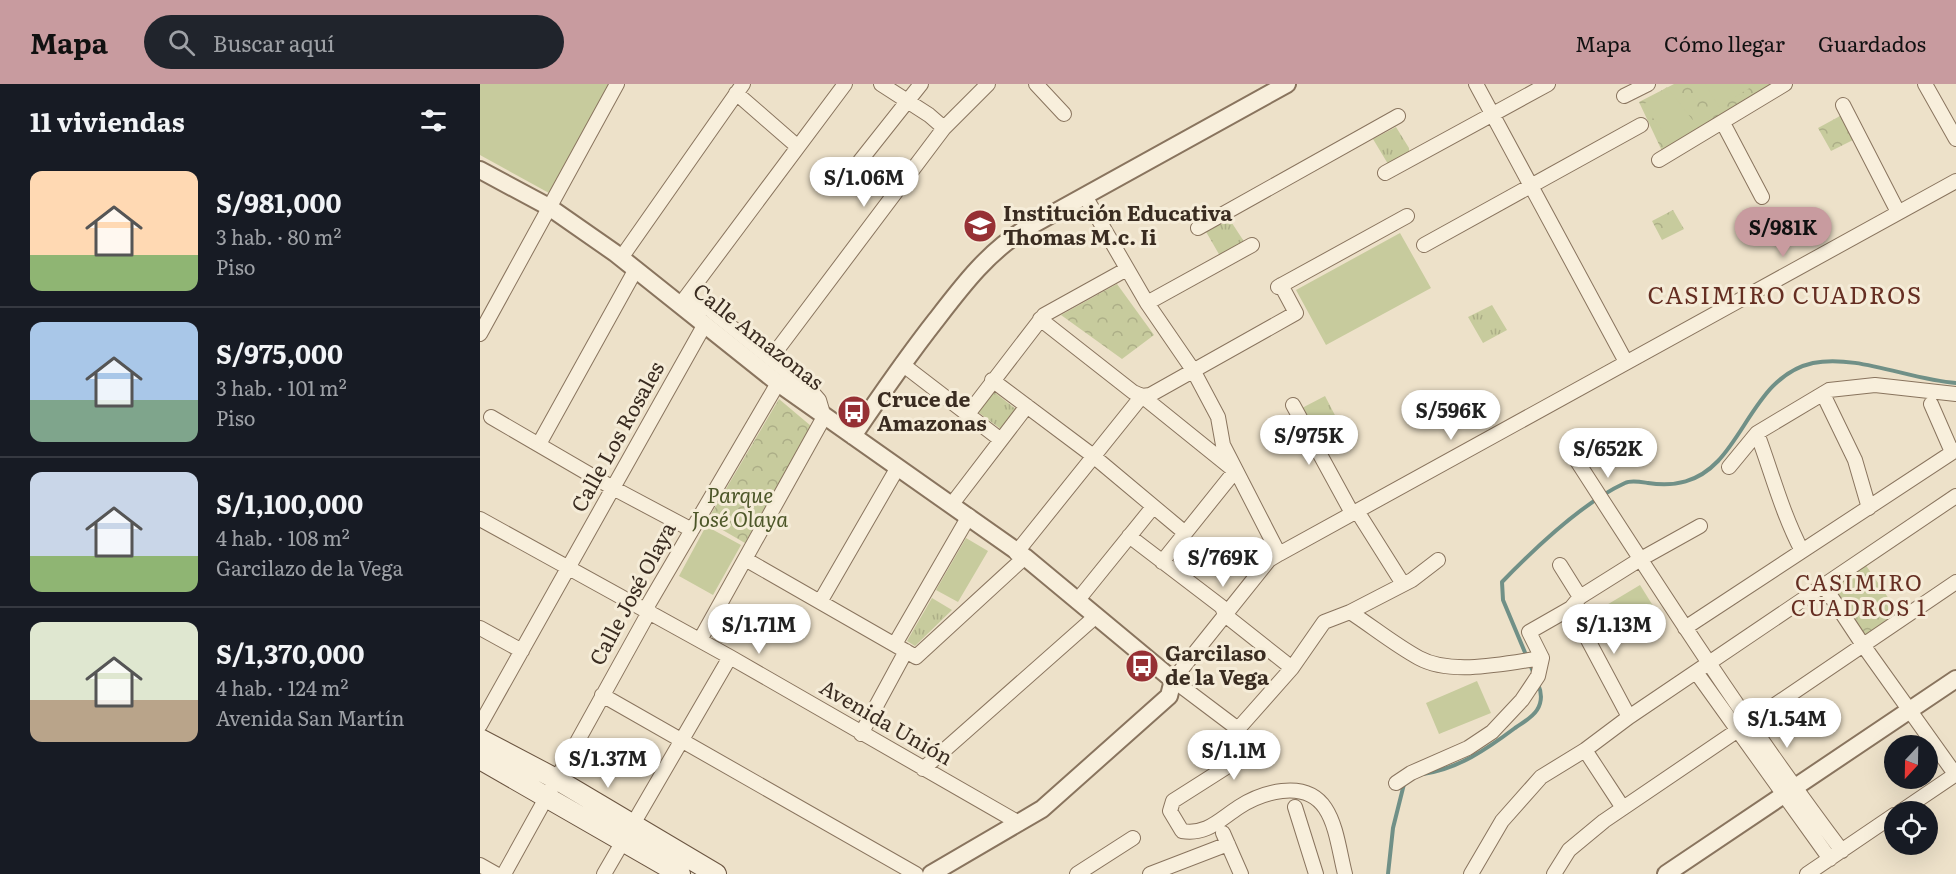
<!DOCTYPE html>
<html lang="es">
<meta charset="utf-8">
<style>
body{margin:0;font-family:Literata,serif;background:#20242c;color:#f1f3f6;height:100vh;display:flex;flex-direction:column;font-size:22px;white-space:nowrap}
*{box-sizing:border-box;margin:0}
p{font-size:20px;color:#9ea1a6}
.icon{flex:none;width:33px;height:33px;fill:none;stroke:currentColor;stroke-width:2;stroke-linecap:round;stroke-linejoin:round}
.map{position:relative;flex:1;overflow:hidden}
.details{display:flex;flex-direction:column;background:#171b24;width:480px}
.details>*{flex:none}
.needle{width:39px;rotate:202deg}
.controls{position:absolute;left:1404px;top:651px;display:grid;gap:12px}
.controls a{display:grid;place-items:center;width:54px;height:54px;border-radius:50%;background:#171b24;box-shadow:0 6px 24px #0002;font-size:30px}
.price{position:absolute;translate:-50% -51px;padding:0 14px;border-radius:21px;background:#fff;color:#222;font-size:20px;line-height:39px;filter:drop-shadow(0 2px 3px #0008)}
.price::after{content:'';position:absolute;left:50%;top:36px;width:18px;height:14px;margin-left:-9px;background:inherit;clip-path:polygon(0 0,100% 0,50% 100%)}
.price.current{background:#c89b9f;color:#111}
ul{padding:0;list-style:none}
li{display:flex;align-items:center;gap:18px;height:150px;padding:0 30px}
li+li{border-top:2px solid #363941}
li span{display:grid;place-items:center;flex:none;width:168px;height:120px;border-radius:12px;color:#555}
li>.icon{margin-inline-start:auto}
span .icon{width:72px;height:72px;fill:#fffc;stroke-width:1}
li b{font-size:26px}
h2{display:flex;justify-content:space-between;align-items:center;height:72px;padding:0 30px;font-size:26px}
header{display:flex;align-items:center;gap:36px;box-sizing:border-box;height:84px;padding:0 30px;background:#c89b9f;color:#111}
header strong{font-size:28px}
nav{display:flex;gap:33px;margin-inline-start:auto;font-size:21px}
.search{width:420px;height:54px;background:#20242c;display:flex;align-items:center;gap:15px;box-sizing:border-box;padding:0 21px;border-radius:33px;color:#9ea1a6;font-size:22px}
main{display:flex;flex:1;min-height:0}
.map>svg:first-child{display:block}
</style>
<header>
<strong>Mapa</strong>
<div class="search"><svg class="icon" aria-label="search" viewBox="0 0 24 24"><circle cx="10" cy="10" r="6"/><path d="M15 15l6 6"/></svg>Buscar aquí</div>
<nav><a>Mapa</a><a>Cómo llegar</a><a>Guardados</a></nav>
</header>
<main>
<section class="details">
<h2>11 viviendas<svg class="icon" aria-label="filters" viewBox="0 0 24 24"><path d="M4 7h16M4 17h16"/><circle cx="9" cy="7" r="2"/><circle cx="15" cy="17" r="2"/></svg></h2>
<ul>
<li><span style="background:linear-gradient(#ffd9b3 70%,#8fb573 0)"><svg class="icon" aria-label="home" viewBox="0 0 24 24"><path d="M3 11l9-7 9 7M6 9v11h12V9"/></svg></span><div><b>S/981,000</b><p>3 hab. · 80 m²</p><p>Piso</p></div></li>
<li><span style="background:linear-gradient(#a9c7e8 65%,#7fa58c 0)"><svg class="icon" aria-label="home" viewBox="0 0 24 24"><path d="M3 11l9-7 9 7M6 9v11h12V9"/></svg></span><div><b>S/975,000</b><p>3 hab. · 101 m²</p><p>Piso</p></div></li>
<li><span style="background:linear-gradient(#c9d6e8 70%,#8fb573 0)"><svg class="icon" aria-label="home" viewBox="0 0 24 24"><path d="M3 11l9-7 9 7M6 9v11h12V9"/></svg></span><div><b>S/1,100,000</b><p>4 hab. · 108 m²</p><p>Garcilazo de la Vega</p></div></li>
<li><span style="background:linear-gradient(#dfe7d0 65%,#b9a48a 0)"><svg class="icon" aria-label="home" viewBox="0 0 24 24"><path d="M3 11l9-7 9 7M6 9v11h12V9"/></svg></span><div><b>S/1,370,000</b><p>4 hab. · 124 m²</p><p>Avenida San Martín</p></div></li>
</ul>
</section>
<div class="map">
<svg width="1476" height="790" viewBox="0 0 1476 790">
<defs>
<pattern id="grass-tufts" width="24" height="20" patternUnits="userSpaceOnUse" patternTransform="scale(1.5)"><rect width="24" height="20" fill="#c7cb9d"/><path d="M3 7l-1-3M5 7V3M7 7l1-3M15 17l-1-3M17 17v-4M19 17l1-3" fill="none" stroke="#acae87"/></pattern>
<pattern id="park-crowns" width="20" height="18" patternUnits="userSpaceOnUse" patternTransform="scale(1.5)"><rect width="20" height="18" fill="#c7cb9d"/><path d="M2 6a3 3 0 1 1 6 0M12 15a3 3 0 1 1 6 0" fill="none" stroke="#acae87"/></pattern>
</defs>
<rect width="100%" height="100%" fill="#ede1c9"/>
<path fill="url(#grass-tufts)" d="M916,43L929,64V68L908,80L893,55Z
M748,133L765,159L740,172L725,146Z
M1012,221L1027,246L1003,259L988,233Z
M514,308L537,326L522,346L498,328Z
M845,312L859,339L837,351L822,324Z
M452,514L472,526L435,562L427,557Z"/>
<path fill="url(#park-crowns)" d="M1194,0H1294L1182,67L1159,18Z
M1360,32L1373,56L1351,67L1338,44Z
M1193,126L1204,145L1182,156L1172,137Z
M637,200L674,251L642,275L581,231Z
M299,315L331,342L265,459L227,437Z
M1385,480L1420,531L1384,555L1349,503Z"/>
<path fill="#c7cb9d" d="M0,0H129L69,109L0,71Z
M1225,0H1276L1239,23Z
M1187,3L1218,43L1194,61L1163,21Z
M920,149L951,204L846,261L816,206Z
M226,442L261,461L233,511L199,492Z
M486,454L508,467L478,518L456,506Z
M1160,501L1175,525L1134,549L1120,525Z
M997,597L1011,629L959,650L946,619Z"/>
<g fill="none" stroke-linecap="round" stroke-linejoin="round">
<path stroke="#709087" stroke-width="4" d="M1054,590L1023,516L1022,498C1054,465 1104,418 1145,399C1151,396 1161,398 1168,399C1195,403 1218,398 1238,377C1269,344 1283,290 1333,279C1376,270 1431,296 1476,299
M943,690C978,685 1007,665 1035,644C1042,639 1052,634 1057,626C1062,618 1062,609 1058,600
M908,790L913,744L924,700"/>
<defs>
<path id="minor" d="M401,0L449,31L464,44
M556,0L584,30
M996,0L1146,278
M1445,0L1476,55
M256,9L318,63
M1144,12L1168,0
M1363,21L1418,128
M1243,39L1282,113
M1179,76L1305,0
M380,77L441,0
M905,89L1068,0
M605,112L667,219L713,286L738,333L743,361L799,470
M718,144L918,32
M944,161L1161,41
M141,174L263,0
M798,203L927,132
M667,219L772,161
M200,221L212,220L229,225L332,308L339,316L344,333L220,556
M200,221L365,0
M560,235L653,308L662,312L755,387L682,478
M0,250L137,0
M291,274L464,44L508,0
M422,280L521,356
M512,296L612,371L704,448
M1343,310L1375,376L1389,424
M1451,320L1472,368
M813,321L872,429
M488,330L564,231L647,185
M11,333L133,404L212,446
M1277,349C1292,389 1302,429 1322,467
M59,360L156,185
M1097,377C1182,509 1267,641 1362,767
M1249,383L1277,349L1349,306L1395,301L1476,310
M472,420L547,322
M877,427L923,500
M0,435L250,573L539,739
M649,452L742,523L745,531L812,584
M536,469L662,312L670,311L816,229L801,201
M265,475L436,573L545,473
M1080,481L1100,513
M1344,502L1383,561L1475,690
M597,517L673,423
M340,518L418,383
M1091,524L1149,633
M870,528L932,496L958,476
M0,544L42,567
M1205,544L1476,366
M415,560L489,432
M1216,588L1350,775
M122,611L436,790
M0,641L225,240
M758,645L812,584L844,538L870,528C893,543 915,561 939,574C972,592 1027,579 1062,574
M381,650L426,567
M1105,666L1143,724
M443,685L615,533
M916,699L931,689L988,664L1012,648L1042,616L1058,592L1062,574L1049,548L1091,524L1100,513L1159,476L1220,442
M815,723L836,790
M1420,728L1476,690
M743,749L761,790
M0,781L16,790
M24,790L169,528L168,521L298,299
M124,790L250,573
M597,790L653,754
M670,790L748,760
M865,790C855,750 854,701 802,707C786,709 773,714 759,723C739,736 727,751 702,747L690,727L693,717L748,682L762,670L765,661L758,645L693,596L789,476L799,470L1476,97
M991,790L1022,737L1061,693L1105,666L1149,633L1476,412
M1074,790L1089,766L1124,737L1476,498
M1327,790L1414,731"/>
<path id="tertiary" d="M0,86L69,123L135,169L298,299L545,473L693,596L689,612L562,725L451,790
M373,352C400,312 427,273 456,236C483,201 507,169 545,145L807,0
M1186,790L1476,595"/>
<path id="secondary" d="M0,655L76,695L236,790
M0,675L200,790"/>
</defs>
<use href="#minor" stroke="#89745e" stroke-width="16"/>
<use href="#tertiary" stroke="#89745e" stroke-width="20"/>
<use href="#secondary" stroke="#6b5541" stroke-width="22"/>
<use href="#minor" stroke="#f8efdc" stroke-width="14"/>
<use href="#tertiary" stroke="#f8efdc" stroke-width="16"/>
<use href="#secondary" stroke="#f8efdc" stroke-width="20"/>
</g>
<defs>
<symbol id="school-disc" viewBox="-11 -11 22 22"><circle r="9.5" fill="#963034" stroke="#f5ecd8"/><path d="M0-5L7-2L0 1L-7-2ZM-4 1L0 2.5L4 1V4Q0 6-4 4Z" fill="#fff"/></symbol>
<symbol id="bus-disc" viewBox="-11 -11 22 22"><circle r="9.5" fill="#963034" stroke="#f5ecd8"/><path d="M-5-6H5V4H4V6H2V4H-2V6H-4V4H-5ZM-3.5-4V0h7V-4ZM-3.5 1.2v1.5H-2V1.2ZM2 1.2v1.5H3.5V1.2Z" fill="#fff"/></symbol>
</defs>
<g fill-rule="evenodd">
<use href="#school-disc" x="481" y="123" width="38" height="38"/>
<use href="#bus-disc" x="355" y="309" width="38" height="38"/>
<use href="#bus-disc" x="643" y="563" width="38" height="38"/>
</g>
<g text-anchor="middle" stroke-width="6" stroke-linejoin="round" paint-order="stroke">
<g font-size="21" font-weight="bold" fill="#3a2c21" stroke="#f5ecd8" text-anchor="start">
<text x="523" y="137">Institución Educativa<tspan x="523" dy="24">Thomas M.c. Ii</tspan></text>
<text x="397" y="323">Cruce de<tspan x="397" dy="24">Amazonas</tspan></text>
<text x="685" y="577">Garcilaso<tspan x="685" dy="24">de la Vega</tspan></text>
</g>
<g font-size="21" fill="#3a2c21" stroke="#f5ecd8">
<text transform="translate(278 253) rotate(38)" y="7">Calle Amazonas</text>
<text transform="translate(138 353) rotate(-61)" y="7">Calle Los Rosales</text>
<text transform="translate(153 510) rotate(-62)" y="7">Calle José Olaya</text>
<text transform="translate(406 639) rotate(30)" y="7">Avenida Unión</text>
</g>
<g font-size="21" font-style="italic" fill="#4c5628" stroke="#f5ecd8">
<text x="260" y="419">Parque<tspan x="260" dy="24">José Olaya</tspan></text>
</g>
<g font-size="22" letter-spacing="1.5" fill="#652e22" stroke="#f5ecd8">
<text x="1379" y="507">CASIMIRO<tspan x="1379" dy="25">CUADROS 1</tspan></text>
</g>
<g font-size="24" letter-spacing="1.5" fill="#652e22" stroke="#f5ecd8">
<text x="1305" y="220">CASIMIRO CUADROS</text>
</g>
</g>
</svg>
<div class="controls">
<a><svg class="needle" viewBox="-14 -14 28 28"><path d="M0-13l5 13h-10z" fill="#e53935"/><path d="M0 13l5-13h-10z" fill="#9ea1a6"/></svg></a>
<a><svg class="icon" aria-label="locate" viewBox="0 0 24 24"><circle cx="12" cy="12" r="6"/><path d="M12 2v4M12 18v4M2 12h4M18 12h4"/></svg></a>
</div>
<b class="price" style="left:384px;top:124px">S/1.06M</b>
<b class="price current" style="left:1303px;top:174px">S/981K</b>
<b class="price" style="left:971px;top:357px">S/596K</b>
<b class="price" style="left:829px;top:382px">S/975K</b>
<b class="price" style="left:1128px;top:395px">S/652K</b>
<b class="price" style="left:743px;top:504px">S/769K</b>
<b class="price" style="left:279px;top:571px">S/1.71M</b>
<b class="price" style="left:1134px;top:571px">S/1.13M</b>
<b class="price" style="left:1307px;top:665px">S/1.54M</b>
<b class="price" style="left:754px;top:697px">S/1.1M</b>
<b class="price" style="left:128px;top:705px">S/1.37M</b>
</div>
</main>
